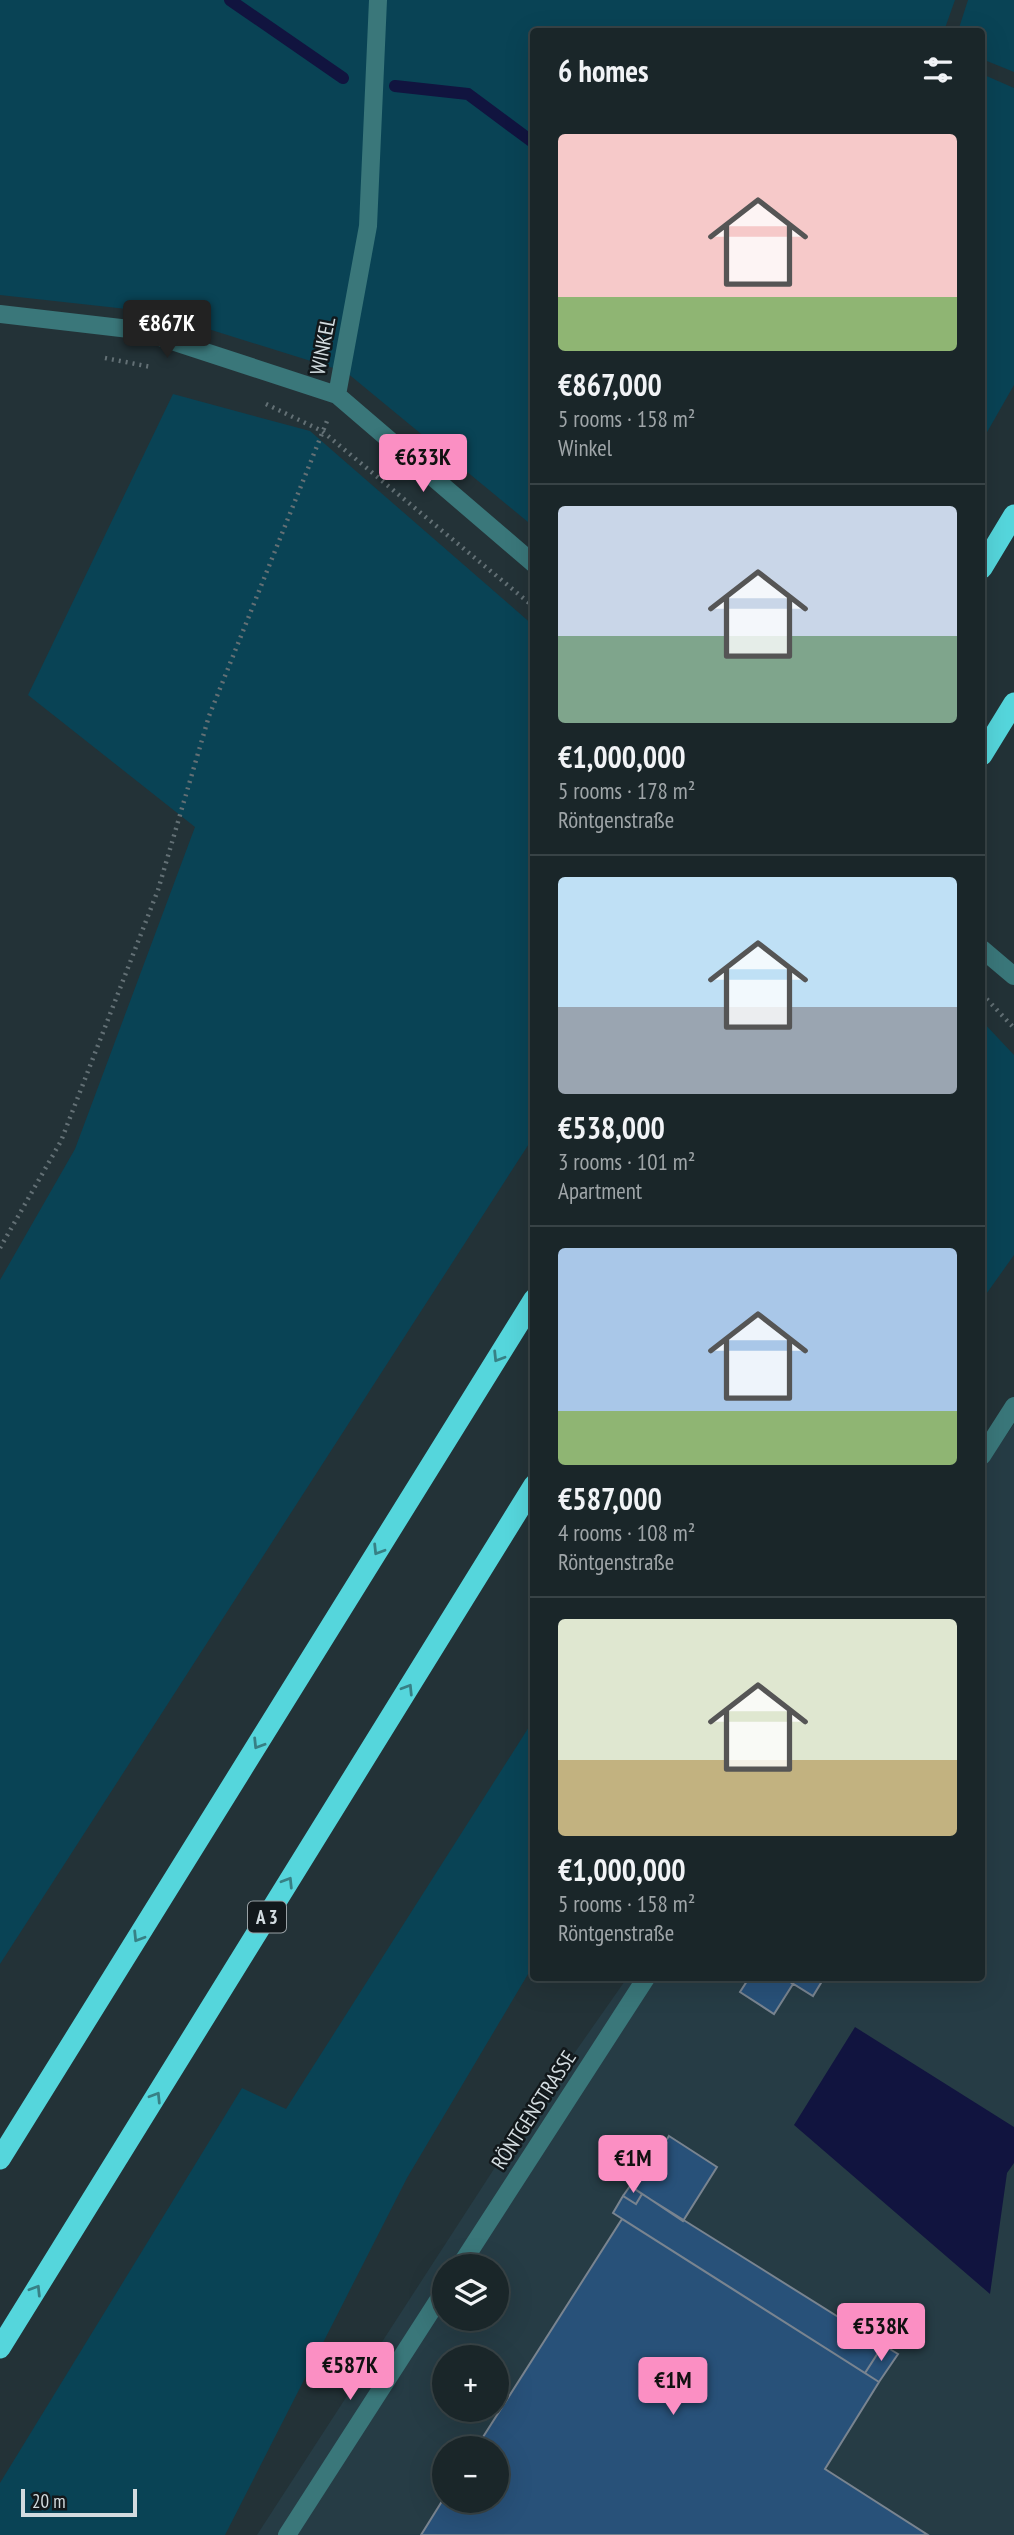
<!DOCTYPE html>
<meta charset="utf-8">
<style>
body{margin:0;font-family:"PT Sans Narrow",sans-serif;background:#232e31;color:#f1f3f6;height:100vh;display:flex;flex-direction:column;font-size:26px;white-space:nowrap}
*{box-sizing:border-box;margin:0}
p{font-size:23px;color:#9fa5a8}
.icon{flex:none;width:38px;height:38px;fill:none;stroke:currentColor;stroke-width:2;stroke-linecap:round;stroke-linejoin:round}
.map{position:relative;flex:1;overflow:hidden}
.drawer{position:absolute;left:530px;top:28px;width:455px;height:1953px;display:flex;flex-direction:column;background:#1a2629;border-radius:7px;box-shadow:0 7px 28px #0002,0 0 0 2px #384346}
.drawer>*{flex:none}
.fabs{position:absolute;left:432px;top:2254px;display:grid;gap:14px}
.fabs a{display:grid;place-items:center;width:77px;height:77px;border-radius:50%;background:#1a2629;box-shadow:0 7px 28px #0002,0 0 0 2px #384346;font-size:35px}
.scale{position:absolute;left:21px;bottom:18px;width:116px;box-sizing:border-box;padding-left:7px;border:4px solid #d3dce0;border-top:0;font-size:19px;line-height:24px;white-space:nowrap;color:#d3dce0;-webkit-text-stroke:5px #12181b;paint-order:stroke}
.price{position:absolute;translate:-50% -60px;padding:0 16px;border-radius:7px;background:#fb8fc3;color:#111;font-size:23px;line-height:46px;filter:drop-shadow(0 2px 4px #0008)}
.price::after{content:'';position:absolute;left:50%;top:42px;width:21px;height:16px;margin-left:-10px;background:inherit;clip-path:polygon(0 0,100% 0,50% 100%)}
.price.on{background:#222;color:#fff}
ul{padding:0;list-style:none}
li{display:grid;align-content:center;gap:14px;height:371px;padding:0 28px}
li+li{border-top:2px solid #384346}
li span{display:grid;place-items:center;height:217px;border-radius:7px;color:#555}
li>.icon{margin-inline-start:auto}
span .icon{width:126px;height:126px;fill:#fffc;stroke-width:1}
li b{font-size:30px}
h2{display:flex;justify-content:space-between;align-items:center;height:84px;padding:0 28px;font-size:30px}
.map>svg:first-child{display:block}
</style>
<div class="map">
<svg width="1014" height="2535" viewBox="0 0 1014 2535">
<rect width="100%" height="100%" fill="#233237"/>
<path fill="#263c45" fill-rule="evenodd" d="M1014,1424V2535H257L503,2155L627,1978H982V1470ZM444,2266H497V2319H444ZM444,2357H497V2410H444ZM444,2448H497V2501H444Z"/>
<path fill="#094355" d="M0,0H955L944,31L534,32V527L346,372L154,312L0,295Z
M968,0H1014V72L982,59V32L958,31Z
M982,74L1014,88V385L982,441Z
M173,394L310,431L534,626V1136L0,1964V1280L75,1149L195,827L28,695Z
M982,1021L1014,1055V1255L982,1300Z
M534,1719V1964L407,2178L225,2535H0V2483L242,2088L286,2109Z"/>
<path fill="#11143f" d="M855,2027L1014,2127V2163L1007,2173L990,2294L794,2125Z"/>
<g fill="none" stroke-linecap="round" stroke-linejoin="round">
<path stroke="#11143f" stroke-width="12" d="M230,0L343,78
M395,86L468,94L534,143"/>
</g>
<path fill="#285179" stroke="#798490" stroke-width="2" d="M749,1978H784L793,1984L774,2014L740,1992Z
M784,1978H824L813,1996Z
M669,2136L717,2167L683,2221L635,2189Z
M630,2186L642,2194L636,2204L623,2196Z
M642,2194L883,2345L865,2373L613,2213L623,2196L636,2204Z
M622,2219L879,2382L825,2469L928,2535H421L444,2498V2501H497V2448H476Z
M883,2345L898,2354L879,2382L865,2373Z"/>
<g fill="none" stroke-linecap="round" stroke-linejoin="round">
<path stroke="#637075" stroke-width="4.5" stroke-dasharray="2 5" stroke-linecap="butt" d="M105,358L151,367
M266,404L322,431L534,607
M982,994L1014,1028
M0,1248L61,1141L158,890L209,716L327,421"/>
<path stroke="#3a777a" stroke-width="18" d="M0,314L138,330L337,395L534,564
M337,395L368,226L378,0
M982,949L1014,976
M982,1456L1014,1406
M460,2266L646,1978
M287,2535L444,2291"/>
<path stroke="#55d6dc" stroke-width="21" d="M982,568L1014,515
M982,755L1014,703
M0,2159L534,1299
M0,2348L534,1485"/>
</g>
<defs><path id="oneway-chevron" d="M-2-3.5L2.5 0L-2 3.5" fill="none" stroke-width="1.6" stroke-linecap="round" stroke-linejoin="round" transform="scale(1.75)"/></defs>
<g stroke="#378085">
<use href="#oneway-chevron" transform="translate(498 1357) rotate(122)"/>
<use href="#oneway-chevron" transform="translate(378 1550) rotate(122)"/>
<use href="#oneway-chevron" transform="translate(408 1689) rotate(-58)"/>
<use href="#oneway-chevron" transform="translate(258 1744) rotate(122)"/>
<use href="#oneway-chevron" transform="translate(288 1882) rotate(-58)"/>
<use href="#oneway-chevron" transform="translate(138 1937) rotate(122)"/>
<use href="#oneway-chevron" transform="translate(156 2097) rotate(-58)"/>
<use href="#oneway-chevron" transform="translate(36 2290) rotate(-58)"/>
</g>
<g text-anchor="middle" stroke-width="5" stroke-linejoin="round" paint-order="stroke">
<rect fill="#12181b" stroke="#99a1a5" stroke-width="2" x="248" y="1901.5" width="38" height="31" rx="5"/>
<g font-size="19" font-weight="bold" fill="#d3dce0">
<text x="267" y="1924">A 3</text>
</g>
<g font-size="21" fill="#d3dce0" stroke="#12181b">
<text transform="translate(323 346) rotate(-79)" y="7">WINKEL</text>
<text transform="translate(534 2110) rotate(-57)" y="7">RÖNTGENSTRASSE</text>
</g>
</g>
</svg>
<div class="fabs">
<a><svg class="icon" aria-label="layers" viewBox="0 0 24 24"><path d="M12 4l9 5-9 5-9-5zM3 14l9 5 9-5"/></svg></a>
<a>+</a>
<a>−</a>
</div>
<div class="scale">20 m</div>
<b class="price on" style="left:167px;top:360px">€867K</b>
<b class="price" style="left:423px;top:494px">€633K</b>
<b class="price" style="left:633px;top:2195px">€1M</b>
<b class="price" style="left:881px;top:2363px">€538K</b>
<b class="price" style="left:350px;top:2402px">€587K</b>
<b class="price" style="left:673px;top:2417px">€1M</b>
<section class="drawer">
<h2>6 homes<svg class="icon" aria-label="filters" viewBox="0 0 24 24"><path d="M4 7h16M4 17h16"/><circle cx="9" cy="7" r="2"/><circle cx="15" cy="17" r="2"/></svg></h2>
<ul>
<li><span style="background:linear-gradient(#f6c9c9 75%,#8fb573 0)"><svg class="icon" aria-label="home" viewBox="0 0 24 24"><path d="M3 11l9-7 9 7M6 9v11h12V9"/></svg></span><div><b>€867,000</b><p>5 rooms · 158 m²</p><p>Winkel</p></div></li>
<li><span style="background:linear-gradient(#c9d6e8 60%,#7fa58c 0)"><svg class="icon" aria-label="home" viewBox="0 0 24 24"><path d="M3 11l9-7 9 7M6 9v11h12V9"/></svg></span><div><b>€1,000,000</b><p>5 rooms · 178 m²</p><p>Röntgenstraße</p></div></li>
<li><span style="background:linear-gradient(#bfe0f5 60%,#9aa5b1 0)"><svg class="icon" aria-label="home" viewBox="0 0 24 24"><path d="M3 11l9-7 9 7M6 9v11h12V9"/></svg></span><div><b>€538,000</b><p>3 rooms · 101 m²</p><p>Apartment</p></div></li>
<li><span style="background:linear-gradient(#a9c7e8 75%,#8fb573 0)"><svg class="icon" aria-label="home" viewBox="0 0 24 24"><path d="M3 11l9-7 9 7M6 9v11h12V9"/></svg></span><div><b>€587,000</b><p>4 rooms · 108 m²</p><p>Röntgenstraße</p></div></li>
<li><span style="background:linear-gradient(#dfe7d0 65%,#c2b280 0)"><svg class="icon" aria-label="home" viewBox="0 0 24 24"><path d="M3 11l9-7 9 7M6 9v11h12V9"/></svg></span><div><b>€1,000,000</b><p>5 rooms · 158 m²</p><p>Röntgenstraße</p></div></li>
</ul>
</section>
</div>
